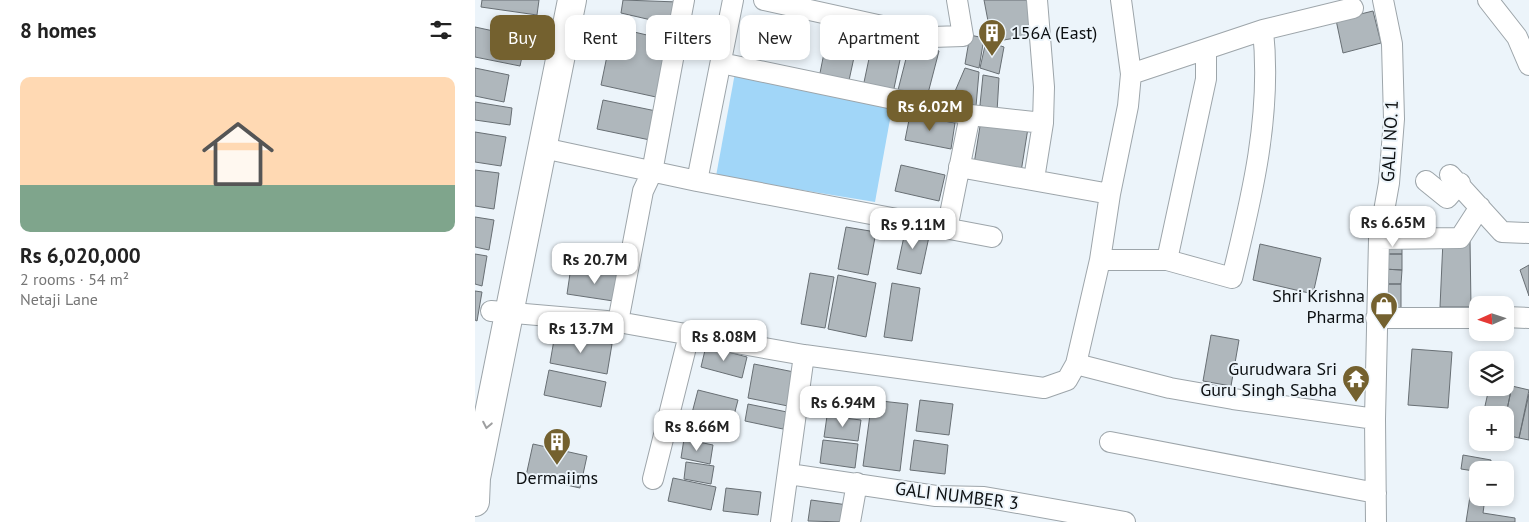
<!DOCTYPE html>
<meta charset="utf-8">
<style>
body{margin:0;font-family:"PT Sans",sans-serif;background:#f2f2f2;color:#222;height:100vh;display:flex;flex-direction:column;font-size:19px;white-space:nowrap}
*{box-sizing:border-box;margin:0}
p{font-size:16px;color:#767676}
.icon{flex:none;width:28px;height:28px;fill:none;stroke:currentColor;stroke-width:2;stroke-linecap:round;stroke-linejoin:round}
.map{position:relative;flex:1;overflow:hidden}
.sheet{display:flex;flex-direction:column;background:#fff;width:475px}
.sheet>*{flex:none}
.banner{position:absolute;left:15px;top:15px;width:475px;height:45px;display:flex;gap:10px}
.needle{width:32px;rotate:267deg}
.tools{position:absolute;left:994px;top:296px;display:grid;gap:10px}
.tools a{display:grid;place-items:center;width:45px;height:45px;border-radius:10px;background:#fff;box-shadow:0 2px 8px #0003;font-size:25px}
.price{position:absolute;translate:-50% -42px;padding:0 11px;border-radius:10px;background:#fff;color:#222;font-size:16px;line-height:32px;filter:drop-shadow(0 1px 2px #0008)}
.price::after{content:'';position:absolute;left:50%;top:30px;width:15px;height:11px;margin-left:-8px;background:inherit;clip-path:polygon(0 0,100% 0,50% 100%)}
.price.on{background:#74612f;color:#fff}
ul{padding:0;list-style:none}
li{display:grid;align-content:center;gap:10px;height:265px;padding:0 20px}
li span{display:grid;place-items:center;height:155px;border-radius:10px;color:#555}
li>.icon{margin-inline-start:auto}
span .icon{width:90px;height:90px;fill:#fffc;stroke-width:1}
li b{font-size:21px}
h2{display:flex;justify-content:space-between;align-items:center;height:60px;padding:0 20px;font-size:21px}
.chip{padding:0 18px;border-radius:10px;background:#fff;box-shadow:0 2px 8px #0003;font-size:18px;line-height:45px}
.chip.on{background:#74612f;color:#fff}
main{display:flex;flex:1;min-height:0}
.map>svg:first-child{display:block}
</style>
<main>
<section class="sheet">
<h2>8 homes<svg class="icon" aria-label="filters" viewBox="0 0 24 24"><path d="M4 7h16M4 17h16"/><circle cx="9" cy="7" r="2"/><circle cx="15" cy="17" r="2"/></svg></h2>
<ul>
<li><span style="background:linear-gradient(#ffd9b3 70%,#7fa58c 0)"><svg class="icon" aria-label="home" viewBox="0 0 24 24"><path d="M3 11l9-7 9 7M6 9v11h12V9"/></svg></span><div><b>Rs 6,020,000</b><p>2 rooms · 54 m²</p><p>Netaji Lane</p></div></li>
</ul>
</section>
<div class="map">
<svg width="1054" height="522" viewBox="0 0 1054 522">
<rect width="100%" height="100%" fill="#ecf4fa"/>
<path fill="#a1d6f8" d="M260,73L418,103L400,202L241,176Z"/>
<path fill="#afb7bc" stroke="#686f74" d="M7,0H64L62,15L6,7Z
M148,0L203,2L198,25L146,13Z
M509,0H552L558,35L517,42Z
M898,11L906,43L868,53L861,20Z
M0,27L51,38L45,66L0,57Z
M138,27L193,40L181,97L126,85Z
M353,33L383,39L373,85L344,78Z
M399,35L429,41L418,93L388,87Z
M495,35L509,38L504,68L490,64Z
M511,41L529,47L524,74L505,68Z
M435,43L464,51L451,101L422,94Z
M0,68L34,75L29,102L0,96Z
M490,68L504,72L501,106L478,96Z
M508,75L524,78L522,112L505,105Z
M128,100L181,111L175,140L122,129Z
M0,102L37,108L35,125L0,120Z
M435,115L480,123L476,149L430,140Z
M506,120L553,128L546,172L499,164Z
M0,132L31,137L26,166L0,162Z
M426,165L470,175L464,201L420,191Z
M0,170L24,173L19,209L0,206Z
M0,217L19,220L14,250L0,247Z
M371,227L401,232L393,275L363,269Z
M431,227L455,232L446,274L422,269Z
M968,240H995L996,307H965Z
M908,242H927V254H908Z
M785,244L846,258L838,294L778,280Z
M0,254L12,256L7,286L0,284Z
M908,254H927V270L908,269Z
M1054,265V296L1045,270Z
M96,267L149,276L145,302L92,294Z
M908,269L927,270L926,284H907Z
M335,273L359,277L350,328L326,324Z
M363,275L401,283L391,337L353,329Z
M417,283L445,288L437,341L409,337Z
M907,284H926V309L906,308Z
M0,291L7,292L2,321L0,320Z
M80,334L137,344L132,374L75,363Z
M736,335L764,340L756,386L728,381Z
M231,346L272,357L267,378L226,367Z
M937,349L977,352L973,408L933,405Z
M279,364L319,372L313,406L273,398Z
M74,370L131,382L126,407L69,395Z
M1030,384L1037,386L1030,419V415H1008L1014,388H1030Z
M1037,386L1054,390L1044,438L1030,435V419Z
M355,387L393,392L390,416L352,411Z
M223,390L263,400L257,423L217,413Z
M1054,394V440L1044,438Z
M397,400L433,404L425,471L388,466Z
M445,400L478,404L474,435L441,431Z
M273,404L312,412L308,429L270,421Z
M352,416L386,420L383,441L349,437Z
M209,439L238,445L235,464L206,458Z
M348,440L383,444L380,468L345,463Z
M439,440L473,445L470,474L435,470Z
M58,444L112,456L105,488L51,476Z
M988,455L1016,460L1015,470H1002V498H1010L1008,513L1040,518V522H991L999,471L986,469Z
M211,462L239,466L236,484L209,479Z
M198,478L241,487L236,510L193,501Z
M251,488L286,492L283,515L248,511Z
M336,500L373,505L370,522L333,521Z"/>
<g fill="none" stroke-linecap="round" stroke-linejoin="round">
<defs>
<path id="street" d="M289,0L457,37L488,36L482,0
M1013,0L1042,37L1054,65
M246,63L495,115L568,123
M656,74L788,30L878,8
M68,148L222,181L517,237
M484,167L635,194
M975,175L1027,232L1054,233
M559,179L568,123L569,87L562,0
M222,181L258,0
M951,181L972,198L985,183
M472,229L495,115
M904,239L985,238L1005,207
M625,260H692L757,278C777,197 797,114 788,30
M692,260L731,79V49
M16,311L143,322L329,355L569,388L592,380L601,364L625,260L635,194L653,106L656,74L646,0
M1030,317L1054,318
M901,318H1002
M143,322L168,191L177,172L209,0
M601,364L695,388L758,399L900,419
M635,442L901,493
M314,474L461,496L509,497L650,522
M178,479L214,335
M306,522L329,355
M375,522L382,483
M901,522L900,419L904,239L914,183L919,119L917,44L908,0"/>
<path id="secondary" d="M0,502L1,478L97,0"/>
</defs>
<use href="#street" stroke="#9da5aa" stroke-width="22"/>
<use href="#secondary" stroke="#9da5aa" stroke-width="30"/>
<use href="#street" stroke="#fff" stroke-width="20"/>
<use href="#secondary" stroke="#fff" stroke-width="28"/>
</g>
<defs><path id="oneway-chevron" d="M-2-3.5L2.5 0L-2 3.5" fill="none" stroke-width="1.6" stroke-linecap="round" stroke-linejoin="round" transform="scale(1.25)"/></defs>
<use stroke="#9e9fa0" href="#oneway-chevron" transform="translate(12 425) rotate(101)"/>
<defs>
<symbol id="building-pin" viewBox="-11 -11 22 30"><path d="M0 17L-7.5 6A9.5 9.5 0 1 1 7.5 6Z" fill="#74612f" stroke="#ecf4fa"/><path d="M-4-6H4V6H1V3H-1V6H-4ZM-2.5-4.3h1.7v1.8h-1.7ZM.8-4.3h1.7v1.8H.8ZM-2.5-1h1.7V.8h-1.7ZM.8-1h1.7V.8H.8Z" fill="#fff"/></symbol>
<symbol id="shop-pin" viewBox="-11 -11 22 30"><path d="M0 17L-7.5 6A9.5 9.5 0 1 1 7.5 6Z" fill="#74612f" stroke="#ecf4fa"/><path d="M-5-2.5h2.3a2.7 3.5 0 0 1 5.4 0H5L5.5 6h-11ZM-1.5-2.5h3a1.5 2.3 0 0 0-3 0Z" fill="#fff"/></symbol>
<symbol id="temple-pin" viewBox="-11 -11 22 30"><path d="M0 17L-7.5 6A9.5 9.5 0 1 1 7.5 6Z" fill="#74612f" stroke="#ecf4fa"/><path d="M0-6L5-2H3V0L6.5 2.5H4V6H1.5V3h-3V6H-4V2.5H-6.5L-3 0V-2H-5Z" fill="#fff"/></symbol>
</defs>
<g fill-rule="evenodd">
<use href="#building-pin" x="501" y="17" width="32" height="43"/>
<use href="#shop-pin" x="893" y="290" width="32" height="43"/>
<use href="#temple-pin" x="865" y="363" width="32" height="43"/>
<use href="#building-pin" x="66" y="426" width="32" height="43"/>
</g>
<g text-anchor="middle" stroke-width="4" stroke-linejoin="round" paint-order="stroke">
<g font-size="18" fill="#0c0f11" stroke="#ecf4fa" text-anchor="end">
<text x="536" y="39" text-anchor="start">156A (East)</text>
<text x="890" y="302">Shri Krishna<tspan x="890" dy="21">Pharma</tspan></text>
<text x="862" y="375">Gurudwara Sri<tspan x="862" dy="21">Guru Singh Sabha</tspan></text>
<text x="82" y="484" text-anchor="middle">Dermaiims</text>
</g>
<g font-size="18" fill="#0c0f11" stroke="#ecf4fa">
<text transform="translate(915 141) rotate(-87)" y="6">GALI NO. 1</text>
<text transform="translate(482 496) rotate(7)" y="6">GALI NUMBER 3</text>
</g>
</g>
</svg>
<div class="tools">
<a><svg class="needle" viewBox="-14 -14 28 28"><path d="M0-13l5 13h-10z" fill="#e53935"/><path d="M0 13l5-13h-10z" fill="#767676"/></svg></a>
<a><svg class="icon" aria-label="layers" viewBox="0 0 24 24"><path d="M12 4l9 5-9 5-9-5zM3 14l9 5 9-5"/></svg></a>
<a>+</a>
<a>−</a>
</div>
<b class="price on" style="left:455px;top:132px">Rs 6.02M</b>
<b class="price" style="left:918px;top:248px">Rs 6.65M</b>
<b class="price" style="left:438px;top:250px">Rs 9.11M</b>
<b class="price" style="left:120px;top:285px">Rs 20.7M</b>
<b class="price" style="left:106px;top:354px">Rs 13.7M</b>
<b class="price" style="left:249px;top:362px">Rs 8.08M</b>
<b class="price" style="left:368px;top:428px">Rs 6.94M</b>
<b class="price" style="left:222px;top:452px">Rs 8.66M</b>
<div class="banner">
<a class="chip on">Buy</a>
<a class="chip">Rent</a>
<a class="chip">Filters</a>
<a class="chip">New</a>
<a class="chip">Apartment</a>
</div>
</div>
</main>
